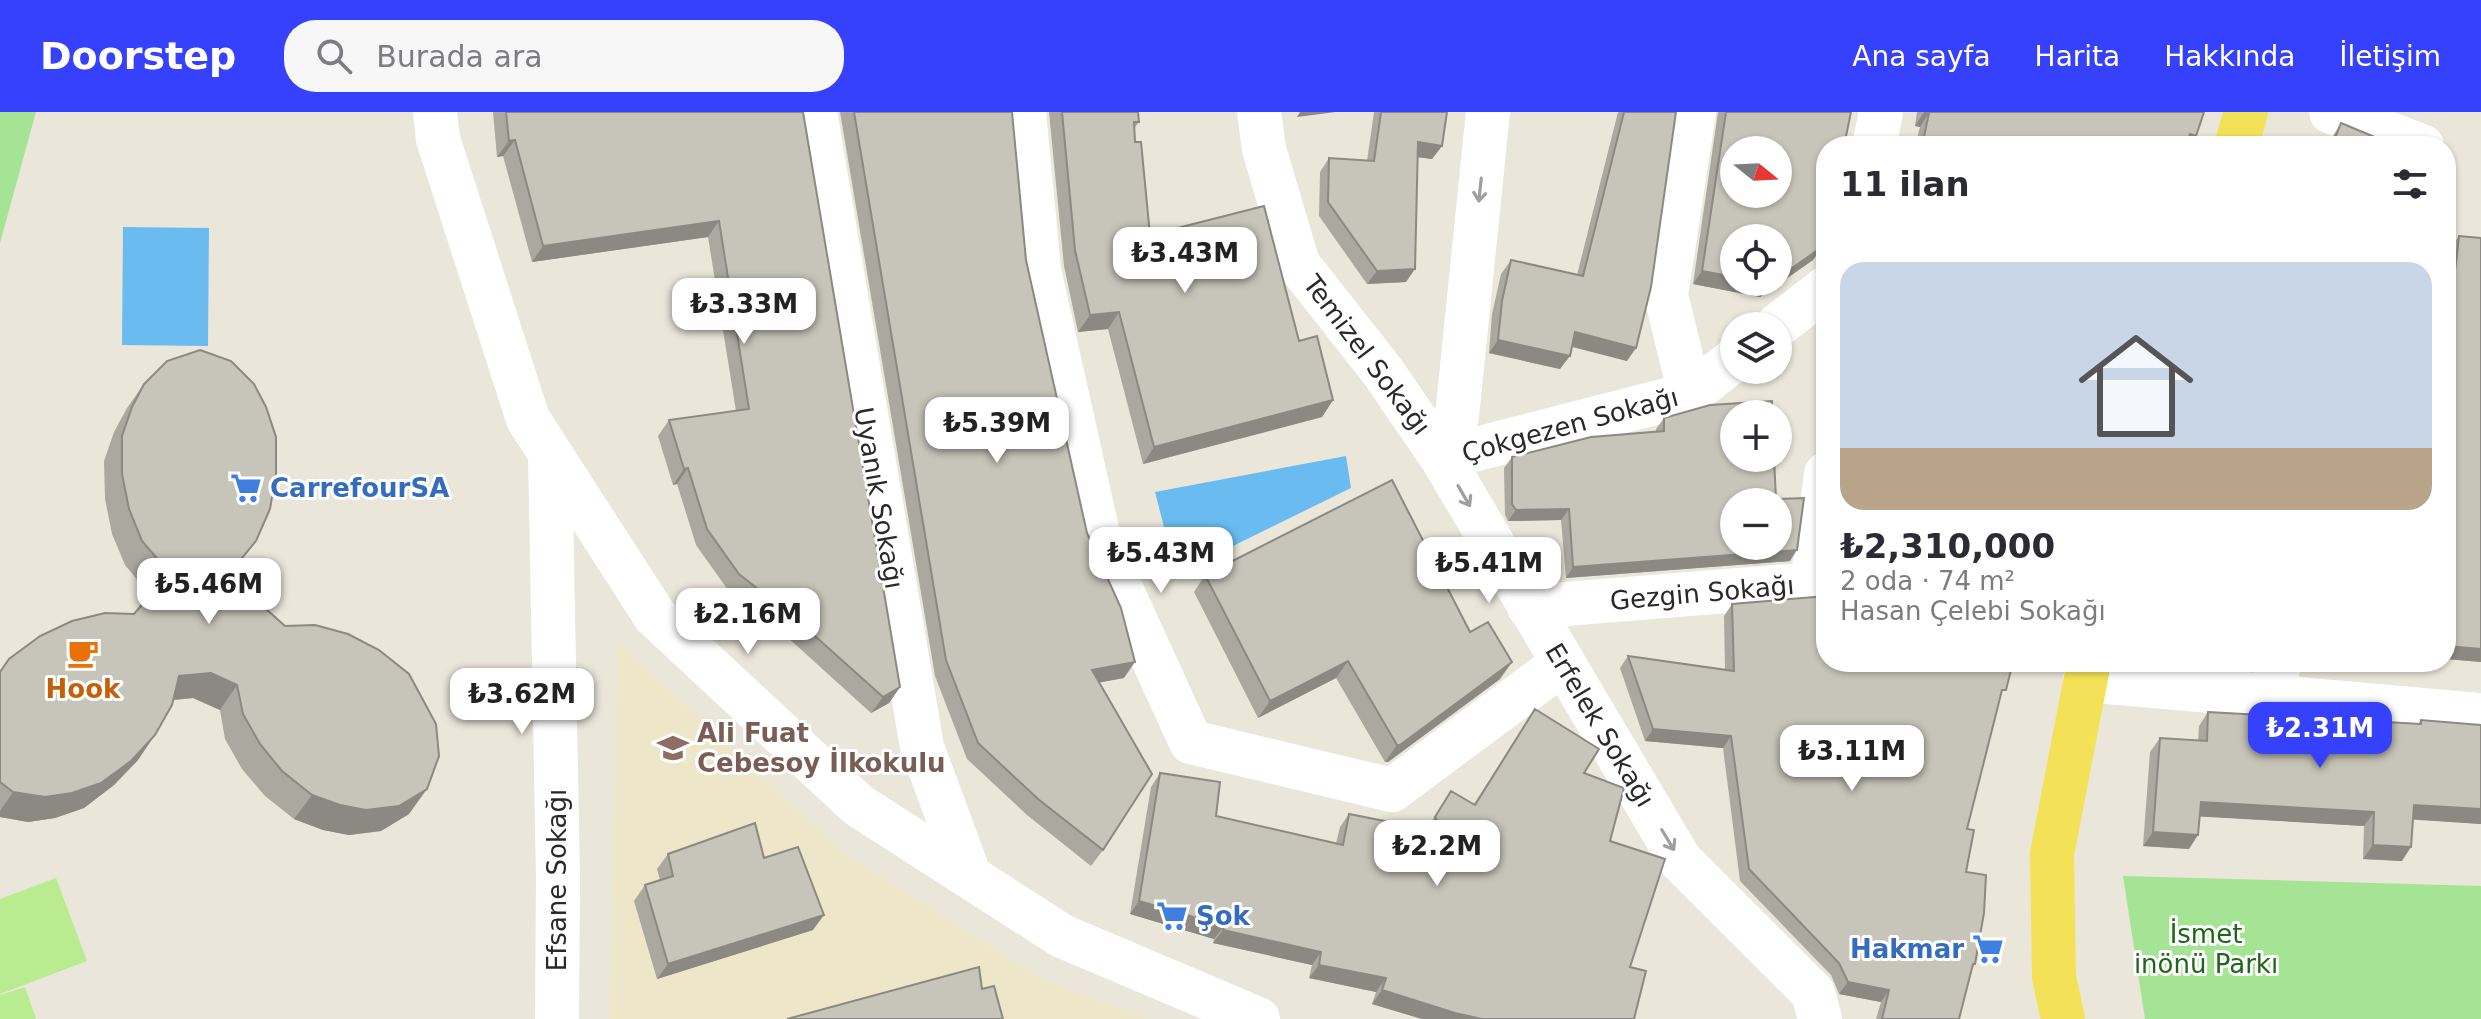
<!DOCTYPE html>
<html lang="tr">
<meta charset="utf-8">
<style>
body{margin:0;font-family:"DejaVu Sans",sans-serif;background:#f7f7f7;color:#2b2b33;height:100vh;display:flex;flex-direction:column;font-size:30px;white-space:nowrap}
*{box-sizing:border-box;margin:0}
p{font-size:26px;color:#7c7c81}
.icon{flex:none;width:44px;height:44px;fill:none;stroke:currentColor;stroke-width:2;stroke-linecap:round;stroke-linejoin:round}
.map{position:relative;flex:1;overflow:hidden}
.drawer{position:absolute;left:1816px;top:24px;width:640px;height:536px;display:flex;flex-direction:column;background:#fff;border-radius:32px;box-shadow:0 2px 6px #0004}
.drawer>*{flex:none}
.needle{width:52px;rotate:108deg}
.controls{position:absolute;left:1720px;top:24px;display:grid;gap:16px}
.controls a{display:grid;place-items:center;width:72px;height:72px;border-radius:50%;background:#fff;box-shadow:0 2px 6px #0004;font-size:40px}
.price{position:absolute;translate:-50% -68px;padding:0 18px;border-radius:16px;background:#fff;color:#222;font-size:26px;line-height:52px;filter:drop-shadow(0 2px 4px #0008)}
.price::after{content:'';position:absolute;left:50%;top:48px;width:24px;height:18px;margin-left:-12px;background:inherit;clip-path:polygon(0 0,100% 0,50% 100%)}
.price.current{background:#3541fd;color:#fff}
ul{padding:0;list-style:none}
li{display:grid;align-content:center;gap:16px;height:424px;padding:0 24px}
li+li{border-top:2px solid #e1e1e2}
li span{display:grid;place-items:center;height:248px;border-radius:24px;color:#555}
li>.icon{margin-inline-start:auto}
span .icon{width:144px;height:144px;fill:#fffc;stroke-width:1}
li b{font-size:34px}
h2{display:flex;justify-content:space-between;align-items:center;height:96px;padding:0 24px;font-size:34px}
header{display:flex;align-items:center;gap:48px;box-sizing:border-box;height:112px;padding:0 40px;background:#3541fd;color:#fff}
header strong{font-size:38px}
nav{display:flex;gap:44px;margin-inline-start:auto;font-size:28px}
.search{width:560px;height:72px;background:#f7f7f7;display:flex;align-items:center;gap:20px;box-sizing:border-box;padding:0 28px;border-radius:32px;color:#7c7c81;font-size:30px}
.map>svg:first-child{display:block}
</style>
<header>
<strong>Doorstep</strong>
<div class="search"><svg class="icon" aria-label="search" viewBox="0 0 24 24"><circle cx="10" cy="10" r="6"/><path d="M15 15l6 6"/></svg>Burada ara</div>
<nav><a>Ana sayfa</a><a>Harita</a><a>Hakkında</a><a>İletişim</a></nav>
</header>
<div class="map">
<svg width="2481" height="907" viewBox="0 0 2481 907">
<rect width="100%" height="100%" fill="#ebe6da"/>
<path fill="#eee6c9" d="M618,530L846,742L1043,867L1149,907H609Z"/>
<path fill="#a6e495" d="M0,0H36L0,131Z
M2123,764L2481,774V907H2145Z"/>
<path fill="#b9eb90" d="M56,766L87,849L0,882V787Z
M25,875L36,907H0V883Z"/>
<path fill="#6abcf0" d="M123,115L209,116L208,234L122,233Z
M1346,344L1351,376L1176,462L1155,380Z"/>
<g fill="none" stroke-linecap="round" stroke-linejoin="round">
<path stroke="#fff" stroke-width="44" d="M435,0L438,27L528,307L655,504L858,693L1062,824L1258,907
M815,0L922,635L970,765
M1024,0L1039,158L1100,431L1191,630L1392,678L1563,551
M1259,0L1264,37L1298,152L1383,260L1442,346L1690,282L1734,248
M1488,0L1457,304L1442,346L1680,748L1813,881L1820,907
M2331,0L2422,34
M1874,34L1881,0
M1777,214L1826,176
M1690,282L1666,183L1694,0
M550,341L558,767L557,907
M1529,495L1812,472L1826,362
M2085,568L2481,603
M2269,586L2280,550"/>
<path stroke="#f3e257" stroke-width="44" d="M2236,34L2246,0
M2063,907L2054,865L2052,742L2089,550"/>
</g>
<path fill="#aba99f" d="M493,0H803L900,575L889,591L871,601L785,523L728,478L696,433L677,372L673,373L658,324L669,308L736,299L708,125L532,150L503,44L497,45Z
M840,0H1012L1026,148L1087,421L1124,566L1099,570L1103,738L1091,754L1027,703L967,647L935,564Z
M1049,0H1138L1139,10L1135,15V30L1150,123L1299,229L1333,288L1322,305L1143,352L1108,217L1078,220L1064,154Z
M1374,0H1447L1442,34L1432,47L1418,45L1406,170L1367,172L1319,104L1320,60L1329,46L1367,49Z
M1618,0H1676L1627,249L1572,235L1560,257L1489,241L1492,202L1501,162L1511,148L1577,163Z
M1718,0H1851L1822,135L1813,148L1760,185L1693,172Z
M1917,0H2204L2189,34H1915L1920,15L1915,14Z
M2341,11L2394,34H2328L2331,27Z
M2459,124L2481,126V550L2446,547V175L2450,136Z
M144,272L256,488L409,702L381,719L349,723L323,718L294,707L265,684L242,657L225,627L220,598L193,586L174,588L138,648L114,673L84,696L55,706L28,710L0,705V560L134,502L139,497L144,476L125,453L112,422L105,387L104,349L114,320L127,296Z
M1664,306L1776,387L1790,449L1566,466L1561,408L1508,409L1505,403L1504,356L1512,345L1656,319V317Z
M1205,463L1470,520L1500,567L1388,650H1385L1336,566L1258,606L1194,480Z
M1732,492L2000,588L1967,717L1966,760L1975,852L1972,857L1959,907H1876L1881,890L1839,882L1831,863L1740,769L1723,636L1645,629L1620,556L1628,544L1725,558L1724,504Z
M1535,597L1584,661L1610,729L1630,855L1634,907H1422L1372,892L1376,880L1309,866L1312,853L1213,831L1214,827L1130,802L1151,675L1160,661L1216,704L1336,731L1340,715L1349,702L1426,718L1451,679L1474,692Z
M2208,600L2418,612L2421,608L2481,712L2413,707L2402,749L2363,747L2364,714L2200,704L2189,737L2143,734L2150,640L2160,626L2198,629L2199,614Z
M668,742L764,746L813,818L657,867L634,789L645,773L660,768L657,757Z"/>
<path fill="#8b8982" d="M1300,0H1336L1297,5Z
M1924,0L1929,1L1920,15L1915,14Z
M2190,22L2196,24L2189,34H2182Z
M515,28L503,44L497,45L509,29Z
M1418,30L1442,34L1432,47L1408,44Z
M719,109L708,125L532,150L543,134Z
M1822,135L1813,148L1760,185L1693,172L1702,159L1734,165V170H1778V166Z
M1415,157L1406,170L1367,172L1377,159Z
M1119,200L1108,217L1078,220L1090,203Z
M1575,220L1636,236L1627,249L1566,233Z
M1498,228L1570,244L1560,257L1489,241Z
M1333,288L1322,305L1143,352L1154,335Z
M688,356L677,372L673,373L684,357Z
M1569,397L1561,408L1508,409L1516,398Z
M1797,438L1790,449L1566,466L1573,455Z
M2446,534L2481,537V550L2446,547Z
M1348,549L1336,566L1258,606L1270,589Z
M1135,550L1124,566L1081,574L1092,558Z
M1512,550L1500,567L1388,650H1385L1397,633Z
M2363,550H2415L2412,555Z
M211,561L237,573L220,598L193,586L162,589L179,564Z
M900,575L889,591L871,601L883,585Z
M1653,617L1731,624L1723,636L1645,629Z
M155,623L138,648L114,673L84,696L55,706L28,710L0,705V699L13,680Z
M427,677L409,702L381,719L349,723L323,718L294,707L312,683Z
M2201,690L2374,700L2364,714L2191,704Z
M2414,693L2481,697V712L2404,707Z
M2153,720L2198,723L2189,737L2143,734Z
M2373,733L2411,735L2402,749L2363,747Z
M1139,789L1224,814L1214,827L1130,802Z
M824,803L813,818L657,867L668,852Z
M1223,818L1321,840L1312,853L1213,831Z
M1319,853L1386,866L1376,880L1309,866Z
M1848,870L1889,878L1881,890L1839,882Z
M1382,878L1482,907H1422L1372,892Z"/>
<path fill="#c7c4b9" stroke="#8b8982" stroke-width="2" fill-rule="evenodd" d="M506,0H803L900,575L883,585L796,507L739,462L707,417L688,356L684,357L669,308L749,297L719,109L543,134L515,28L509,29Z
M854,0H1012L1026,148L1087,421L1121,496L1135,550L1092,558L1152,662L1103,738L1038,687L978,631L946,548Z
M1062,0H1138L1139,10H1134L1135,30H1141L1150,123L1264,94L1299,229L1317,224L1333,288L1154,335L1119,200L1090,203L1075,138Z
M1381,0H1447L1442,34L1418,30L1415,157L1377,159L1328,90L1329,46L1374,49Z
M1624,0H1676L1651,175L1636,236L1575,220L1570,244L1498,228L1502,189L1511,148L1583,164Z
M1726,0H1851L1844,34H1826V118L1822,135L1778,166V126H1734V165L1702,159ZM1734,38H1778V82H1734Z
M1924,0H2204L2196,24L2190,22L2186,34H1922L1929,1Z
M2341,11L2394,33V34H2332Z
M2459,124L2481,126V537L2446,534V220H2448Z
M200,238L231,249L254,272L266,295L276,325V362L270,397L256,429L237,452L256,488L285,514L315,513L348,522L379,538L409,562L436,612L439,644L427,677L399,694L366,698L340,693L312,683L282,659L260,632L243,602L237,573L211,561L179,564L172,593L155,623L131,649L101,671L72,681L45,685L13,680L0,670V560L9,547L40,524L72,509L105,501L134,502L154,479L161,451L142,429L129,397L122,362V324L132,295L144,272L167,249Z
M1772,289V302H1734V346H1774L1776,387L1804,386L1797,438L1573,455L1569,397L1516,398L1512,392V345L1591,325L1664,319V306L1710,293ZM1734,390H1778V434H1734Z
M1392,368L1470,520L1488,510L1512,550L1400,633H1397L1348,549L1270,589L1205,463Z
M1826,484V550H2013L2006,578H2002L1967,717L1974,718L1966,760L1986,763L1984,801L1975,852H1973L1959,907H1882L1889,878L1848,870L1839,851L1749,757L1731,624L1653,617L1628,544L1734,559L1732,492Z
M1535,597L1599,637L1584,661L1624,676L1610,729L1665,747L1630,855L1646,859L1634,907H1482L1455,901L1382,878L1386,866L1319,853L1321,840L1223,818L1224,814L1139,789L1160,661L1220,670L1216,704L1343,733L1349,702L1445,721L1435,705L1451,679L1475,693Z
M2208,600L2421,612V608L2481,613V697L2414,693L2411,735L2373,733L2374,700L2201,690L2198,723L2153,720L2160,626L2207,629Z
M755,711L764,746L798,735L824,803L668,852L645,773L673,764L668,742Z
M979,855L982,877L994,874L1003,907H787Z"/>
<defs><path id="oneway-shaft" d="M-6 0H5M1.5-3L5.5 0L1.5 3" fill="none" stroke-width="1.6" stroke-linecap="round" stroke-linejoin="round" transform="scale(2)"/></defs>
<g stroke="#9f9f9f">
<use href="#oneway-shaft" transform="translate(1480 78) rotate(96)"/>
<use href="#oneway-shaft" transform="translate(1464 384) rotate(60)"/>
<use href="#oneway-shaft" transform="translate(1668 728) rotate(59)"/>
</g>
<defs>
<symbol id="supermarket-bare" viewBox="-9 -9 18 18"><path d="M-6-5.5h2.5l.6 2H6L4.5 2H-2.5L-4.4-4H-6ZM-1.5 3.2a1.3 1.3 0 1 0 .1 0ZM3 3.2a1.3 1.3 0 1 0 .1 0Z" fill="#3f7fe0" stroke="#fff" stroke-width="2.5" paint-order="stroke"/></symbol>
<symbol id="cafe-bare" viewBox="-9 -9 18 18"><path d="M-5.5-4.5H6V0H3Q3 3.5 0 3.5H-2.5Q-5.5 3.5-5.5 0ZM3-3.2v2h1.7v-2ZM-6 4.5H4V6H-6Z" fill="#e8710a" stroke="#fff" stroke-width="2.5" paint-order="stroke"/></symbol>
<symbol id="school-bare" viewBox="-9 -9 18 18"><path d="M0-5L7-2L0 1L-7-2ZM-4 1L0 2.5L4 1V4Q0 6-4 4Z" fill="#8d6e63" stroke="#fff" stroke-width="2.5" paint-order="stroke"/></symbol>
</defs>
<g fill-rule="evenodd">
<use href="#supermarket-bare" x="224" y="354" width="44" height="44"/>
<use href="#cafe-bare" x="61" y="519" width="44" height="44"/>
<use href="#school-bare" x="651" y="614" width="44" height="44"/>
<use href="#supermarket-bare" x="1150" y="782" width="44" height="44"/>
<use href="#supermarket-bare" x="1966" y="815" width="44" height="44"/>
</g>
<g text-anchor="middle" stroke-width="6" stroke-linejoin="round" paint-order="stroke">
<g font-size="26" fill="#292929" stroke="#fff">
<text transform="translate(1367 243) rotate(53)" y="9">Temizel Sokağı</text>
<text transform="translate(1570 313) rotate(-15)" y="9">Çokgezen Sokağı</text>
<text transform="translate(879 386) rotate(80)" y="9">Uyanık Sokağı</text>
<text transform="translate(1702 481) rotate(-5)" y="9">Gezgin Sokağı</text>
<text transform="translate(1600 613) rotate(59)" y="9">Erfelek Sokağı</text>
<text transform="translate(557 768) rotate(-90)" y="9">Efsane Sokağı</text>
</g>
<g font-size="26" font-weight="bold" fill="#366cbe" stroke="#fff" text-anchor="start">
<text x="270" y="385">CarrefourSA</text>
<text x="1196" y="813">Şok</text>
<text x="1964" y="846" text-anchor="end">Hakmar</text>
</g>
<g font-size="26" font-weight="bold" fill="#c56008" stroke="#fff">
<text x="83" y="586">Hook</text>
</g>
<g font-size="26" font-weight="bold" fill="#785e54" stroke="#fff" text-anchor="start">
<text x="697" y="630">Ali Fuat<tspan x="697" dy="30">Cebesoy İlkokulu</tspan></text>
</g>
<g font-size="26" fill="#1e6618" stroke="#fff">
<text x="2206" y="831">İsmet<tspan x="2206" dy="30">inönü Parkı</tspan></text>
</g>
</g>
</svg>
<div class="controls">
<a><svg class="needle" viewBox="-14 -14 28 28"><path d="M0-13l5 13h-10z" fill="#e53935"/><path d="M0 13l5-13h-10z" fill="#7c7c81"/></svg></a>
<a><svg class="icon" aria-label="locate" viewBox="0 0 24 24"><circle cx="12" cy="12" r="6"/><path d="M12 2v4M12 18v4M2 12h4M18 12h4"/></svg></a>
<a><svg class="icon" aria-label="layers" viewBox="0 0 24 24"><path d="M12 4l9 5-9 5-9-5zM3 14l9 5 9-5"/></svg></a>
<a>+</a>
<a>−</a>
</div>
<b class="price" style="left:1185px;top:183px">₺3.43M</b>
<b class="price" style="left:744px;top:234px">₺3.33M</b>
<b class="price" style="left:997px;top:353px">₺5.39M</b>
<b class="price" style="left:1161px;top:483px">₺5.43M</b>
<b class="price" style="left:1489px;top:493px">₺5.41M</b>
<b class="price" style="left:209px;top:514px">₺5.46M</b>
<b class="price" style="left:748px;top:544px">₺2.16M</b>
<b class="price" style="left:522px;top:624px">₺3.62M</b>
<b class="price current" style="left:2320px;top:658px">₺2.31M</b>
<b class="price" style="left:1852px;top:681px">₺3.11M</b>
<b class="price" style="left:1437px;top:776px">₺2.2M</b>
<section class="drawer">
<h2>11 ilan<svg class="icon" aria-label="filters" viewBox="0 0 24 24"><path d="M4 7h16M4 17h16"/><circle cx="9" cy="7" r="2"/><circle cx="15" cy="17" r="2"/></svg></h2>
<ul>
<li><span style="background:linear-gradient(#c9d6e8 75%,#b9a48a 0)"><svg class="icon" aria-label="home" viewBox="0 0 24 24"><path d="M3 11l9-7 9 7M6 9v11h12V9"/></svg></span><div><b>₺2,310,000</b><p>2 oda · 74 m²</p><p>Hasan Çelebi Sokağı</p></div></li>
</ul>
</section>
</div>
